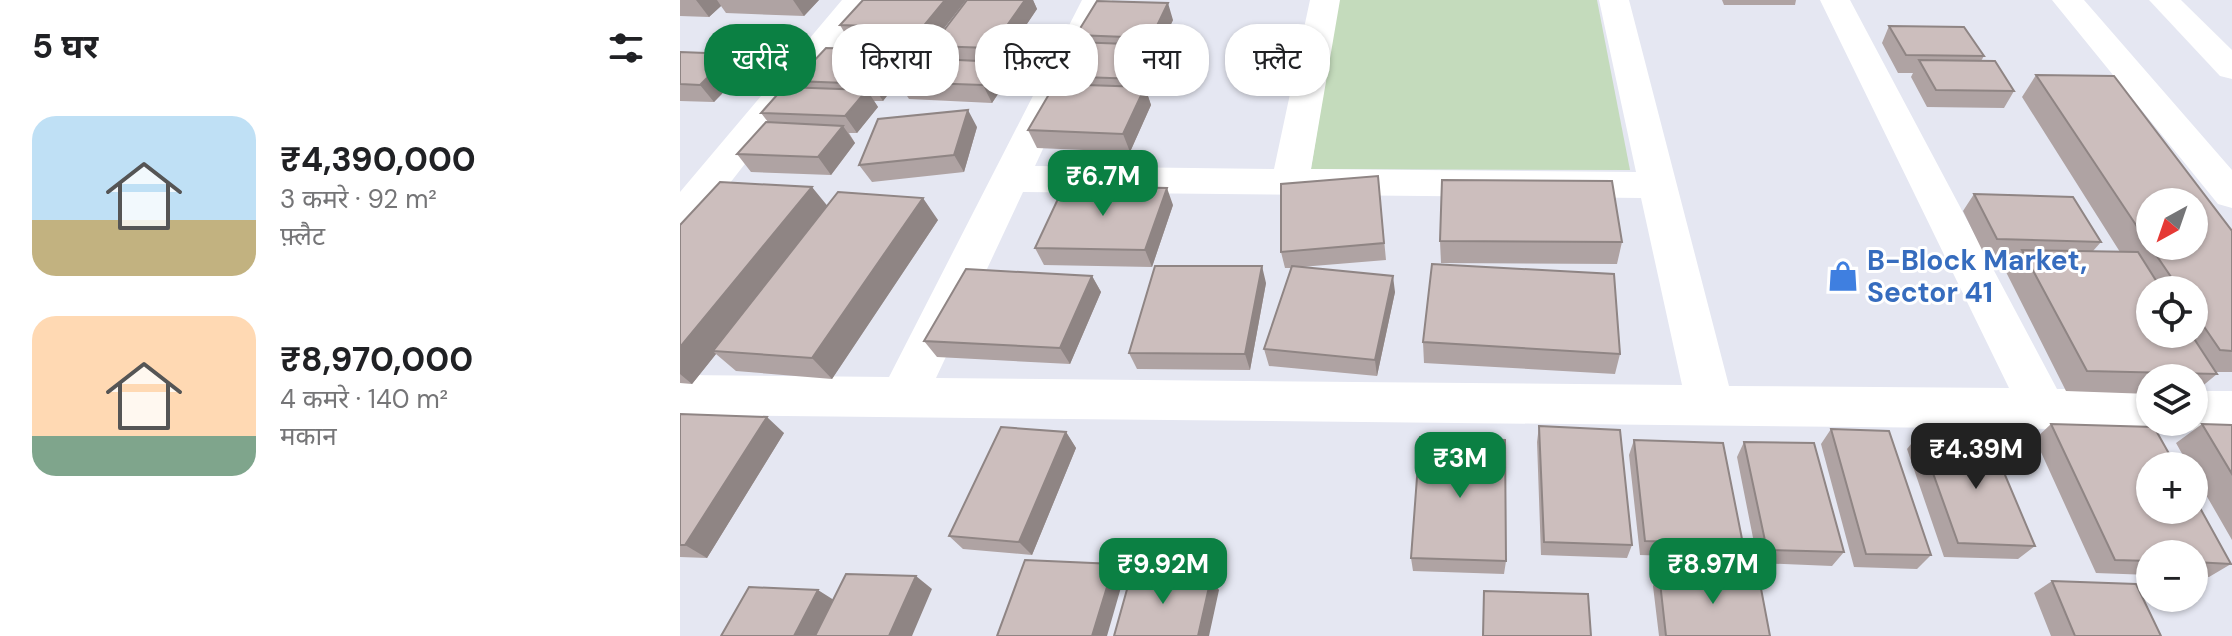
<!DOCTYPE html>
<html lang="hi">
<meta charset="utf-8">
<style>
body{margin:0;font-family:"DM Sans","Noto Sans Devanagari",sans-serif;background:#f6f6f6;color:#202124;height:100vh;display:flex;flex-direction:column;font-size:30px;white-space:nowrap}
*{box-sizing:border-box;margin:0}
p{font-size:26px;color:#757577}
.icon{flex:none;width:44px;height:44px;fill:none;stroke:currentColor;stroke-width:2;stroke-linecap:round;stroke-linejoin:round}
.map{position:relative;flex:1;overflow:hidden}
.side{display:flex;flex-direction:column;background:#fff;width:680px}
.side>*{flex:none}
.guide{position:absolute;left:24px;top:24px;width:760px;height:72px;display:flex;gap:16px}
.needle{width:52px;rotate:220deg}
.tools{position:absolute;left:1456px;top:188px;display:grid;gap:16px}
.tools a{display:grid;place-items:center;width:72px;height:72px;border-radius:50%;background:#fff;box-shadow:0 2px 6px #0004;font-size:40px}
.price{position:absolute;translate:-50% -68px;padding:0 18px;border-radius:16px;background:#0b8043;color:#fff;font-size:26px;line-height:52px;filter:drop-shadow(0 2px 4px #0008)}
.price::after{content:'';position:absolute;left:50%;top:48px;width:24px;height:18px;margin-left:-12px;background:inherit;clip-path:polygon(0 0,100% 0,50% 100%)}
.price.current{background:#222;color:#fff}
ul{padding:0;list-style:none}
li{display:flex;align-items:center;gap:24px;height:200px;padding:0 32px}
li span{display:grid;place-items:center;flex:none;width:224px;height:160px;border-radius:24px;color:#555}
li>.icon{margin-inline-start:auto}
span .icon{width:96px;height:96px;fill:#fffc;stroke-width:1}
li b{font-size:34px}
h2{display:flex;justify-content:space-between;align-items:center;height:96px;padding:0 32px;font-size:34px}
.chip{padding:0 28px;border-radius:32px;background:#fff;box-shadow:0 2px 6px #0004;font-size:28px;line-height:72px}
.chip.current{background:#0b8043;color:#fff}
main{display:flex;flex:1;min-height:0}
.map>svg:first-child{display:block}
</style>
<main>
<section class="side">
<h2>5 घर<svg class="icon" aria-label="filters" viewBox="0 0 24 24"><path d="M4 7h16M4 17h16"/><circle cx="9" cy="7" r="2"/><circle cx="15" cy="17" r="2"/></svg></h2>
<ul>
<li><span style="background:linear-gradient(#bfe0f5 65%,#c2b280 0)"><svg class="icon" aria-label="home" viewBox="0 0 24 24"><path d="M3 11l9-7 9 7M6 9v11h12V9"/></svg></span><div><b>₹4,390,000</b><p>3 कमरे · 92 m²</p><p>फ़्लैट</p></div></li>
<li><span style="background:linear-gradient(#ffd9b3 75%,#7fa58c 0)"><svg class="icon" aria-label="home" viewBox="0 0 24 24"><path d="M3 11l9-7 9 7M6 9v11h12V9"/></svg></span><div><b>₹8,970,000</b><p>4 कमरे · 140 m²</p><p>मकान</p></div></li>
</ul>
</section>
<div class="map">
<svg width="1552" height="636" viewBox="0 0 1552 636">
<rect width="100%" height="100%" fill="#e5e7f2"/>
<path fill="#c4dbbc" d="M658,0H917L950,170L631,169Z"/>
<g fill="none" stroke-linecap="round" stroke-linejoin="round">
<path fill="#fff" fill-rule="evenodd" d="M162,0H193L14,229L0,233V192Z
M402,0H432L355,166L594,169L630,0H660L631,169L956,172L919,0H949L1049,386L1329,388L1140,0H1170L1377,389L1470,390V422H1488L1470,430L0,415V375L209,377ZM343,192L961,198L1002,385L256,378Z
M1372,0H1404L1552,170V208L1538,204Z
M1514,391H1552V431H1514L1497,425L1495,422H1514Z"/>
<path fill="#fff" fill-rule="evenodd" d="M1469,0H1501L1552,50V79L1540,76Z"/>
</g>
<path fill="#afa3a3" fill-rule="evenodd" d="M0,0H139L124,16L46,13L41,6L29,17L0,16Z
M286,0L251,45L170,42L160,25Z
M287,0H353L357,9L320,64L328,79L312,103L229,99L218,82L259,59L252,46Z
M1042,0H1116L1115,5H1044Z
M493,20L477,53L480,62L466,90L471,105L450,152L357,148L348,130L378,84L374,76L399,42L396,35Z
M1209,26L1304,56L1301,61L1334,91L1324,108L1247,107L1231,77L1233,73H1218L1202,43Z
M219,50L229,67L203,101H194L198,107L177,133H169L175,143L151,175L71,172L57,154L88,122L81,113L119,87L115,81Z
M0,52L64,71L34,102L0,101Z
M1356,75L1552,231V372H1535L1537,374L1514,393V378H1470V394L1386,391L1326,272L1336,257L1305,256L1283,211L1294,194L1421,242L1413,251L1440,252L1342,97ZM1470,290H1514V334H1470Z
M297,127L284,172L192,182L179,165Z
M698,176L706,260L621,267L715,292L697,376L589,366L584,349L611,268H605L601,252Z
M493,205L472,267L364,265L355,248Z
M147,206L258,220L152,379L56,371L36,354L12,384L0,383V225Z
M760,241L942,242L937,264L761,263Z
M412,276L421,292L390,364L257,357L244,341Z
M586,283L570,370L457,369L449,353Z
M743,342L940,354L935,374L744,363Z
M0,414L104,433L27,558L0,557Z
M1371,424L1551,564L1529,577L1514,576V554H1470V575L1416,573L1355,439Z
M1522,424L1552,425V540L1514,474V466H1509L1496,443Z
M859,426L952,545L947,558L861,555L857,442Z
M1151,429L1251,555L1237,569L1174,567L1141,444Z
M386,432L396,448L352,555L283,549L269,536Z
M1239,434L1355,546L1338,559L1264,557L1227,449Z
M954,440L1063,544L1054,558L960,555L949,455Z
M1064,442L1164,552L1152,566L1078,563L1057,457Z
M731,558L826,561L824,574L733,571Z
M979,573L1090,636H979L973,586Z
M1372,581L1481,636H1371L1354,593Z"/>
<path fill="#8f8584" d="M16,0H37L41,6L29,17Z
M113,0H139L124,16Z
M265,0H286L251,45L242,28Z
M345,0H353L357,9L320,64L328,79L312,103L303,85L319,63L311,48Z
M488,3L493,20L477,53L480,62L466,90L471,105L450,152L443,134L462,93L458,79L474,46L471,38Z
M219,50L229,67L203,101L192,84Z
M51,54L64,71L34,102L20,85Z
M187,90L198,107L177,133L165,116Z
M288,110L297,127L284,172L274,155Z
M163,126L175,143L151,175L138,157Z
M132,187L150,209L33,351L36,354L12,384L0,374V347Z
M487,188L493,205L472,267L465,250Z
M243,198L258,220L152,379L132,358Z
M582,266L586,283L570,370L565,354Z
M412,276L421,292L390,364L380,348Z
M713,276L715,292L697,376L695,360Z
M87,417L104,433L27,558L5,545Z
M386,432L396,448L352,555L339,542Z
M434,564L444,577L427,636H412Z
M236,576L252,589L232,636H209Z
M531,578L539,590L529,636H518Z
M138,590L157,602L140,636H114Z"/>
<path fill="#ccbebd" stroke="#8f8584" stroke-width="2" d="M183,0H265L242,28L160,25Z
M287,0H345L311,48L252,46Z
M417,1L488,3L471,38L396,35Z
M1209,26L1284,27L1304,56L1226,55Z
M394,42L474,45L458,79L374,76Z
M146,48L219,50L192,84L115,81Z
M0,52L51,54L20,85L0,84Z
M237,58L319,62L303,85L218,82Z
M1239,60L1315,61L1334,91L1256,90Z
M1356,75L1434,76L1552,231V351L1540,350L1514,312V290H1500L1470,246H1514V202H1470V246Z
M375,84L465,87L443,134L348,130Z
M104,87L187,90L165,116L81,113Z
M288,110L274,155L179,165L198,119Z
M86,122L163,126L138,157L57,154Z
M698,176L704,243L601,252V184Z
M762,180L932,181L942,242L760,241Z
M40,182L132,187L0,347V225Z
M384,186L487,188L465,250L355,248Z
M158,192L243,198L132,358L33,351Z
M1294,194L1393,197L1421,242L1317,239Z
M1342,250L1458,252L1482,290H1470V334H1511L1537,374L1407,371Z
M752,264L934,274L940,354L743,342Z
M475,266H582L565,354L449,353Z
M612,266L713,276L695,360L584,349Z
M286,269L412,276L380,348L244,341Z
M0,414L87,417L5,545H0Z
M1371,424L1474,427L1496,466H1470V510H1514V497L1551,564L1514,562V554H1470V561L1435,560Z
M1522,424L1552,425V474Z
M859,426L940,430L952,545L864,542Z
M321,427L386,432L339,542L269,536Z
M1151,429L1209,431L1251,555L1186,554Z
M1239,434L1309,437L1355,546L1278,543Z
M740,437L825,440L826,561L731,558Z
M954,440L1043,443L1063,544L965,541Z
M1064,442L1134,443L1164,552L1087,550Z
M345,560L434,564L412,636H317Z
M979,573L1079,578L1090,636H986Z
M166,574L236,576L209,636H135Z
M451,575L531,578L518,636H434Z
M1372,581L1456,584L1481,636H1395Z
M69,587L138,590L114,636H41Z
M804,591L908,594L911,636H803Z"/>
<defs>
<symbol id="shop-bare" viewBox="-9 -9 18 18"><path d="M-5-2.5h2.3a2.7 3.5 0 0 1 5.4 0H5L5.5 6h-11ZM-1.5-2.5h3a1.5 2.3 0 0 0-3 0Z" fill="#3f7fe0" stroke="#fff" stroke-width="2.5" paint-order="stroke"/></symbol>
</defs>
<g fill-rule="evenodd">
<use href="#shop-bare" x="1141" y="254" width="44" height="44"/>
</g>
<g text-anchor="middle" stroke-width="6" stroke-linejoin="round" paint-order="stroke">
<g font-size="28" font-weight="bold" fill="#366cbe" stroke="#fff" text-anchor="start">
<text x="1187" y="270">B-Block Market,<tspan x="1187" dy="32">Sector 41</tspan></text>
</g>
</g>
</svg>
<div class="tools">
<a><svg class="needle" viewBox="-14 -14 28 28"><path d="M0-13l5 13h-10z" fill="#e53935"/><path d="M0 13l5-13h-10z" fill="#757577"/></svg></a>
<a><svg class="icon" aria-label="locate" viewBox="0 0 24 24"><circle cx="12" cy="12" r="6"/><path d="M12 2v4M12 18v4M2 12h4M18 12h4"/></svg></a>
<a><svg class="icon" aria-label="layers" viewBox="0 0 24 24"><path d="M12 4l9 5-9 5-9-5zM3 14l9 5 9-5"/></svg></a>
<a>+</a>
<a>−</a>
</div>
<b class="price" style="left:423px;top:218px">₹6.7M</b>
<b class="price current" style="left:1296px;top:491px">₹4.39M</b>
<b class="price" style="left:780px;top:500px">₹3M</b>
<b class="price" style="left:483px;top:606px">₹9.92M</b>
<b class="price" style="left:1033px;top:606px">₹8.97M</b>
<div class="guide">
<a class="chip current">खरीदें</a>
<a class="chip">किराया</a>
<a class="chip">फ़िल्टर</a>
<a class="chip">नया</a>
<a class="chip">फ़्लैट</a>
</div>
</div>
</main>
